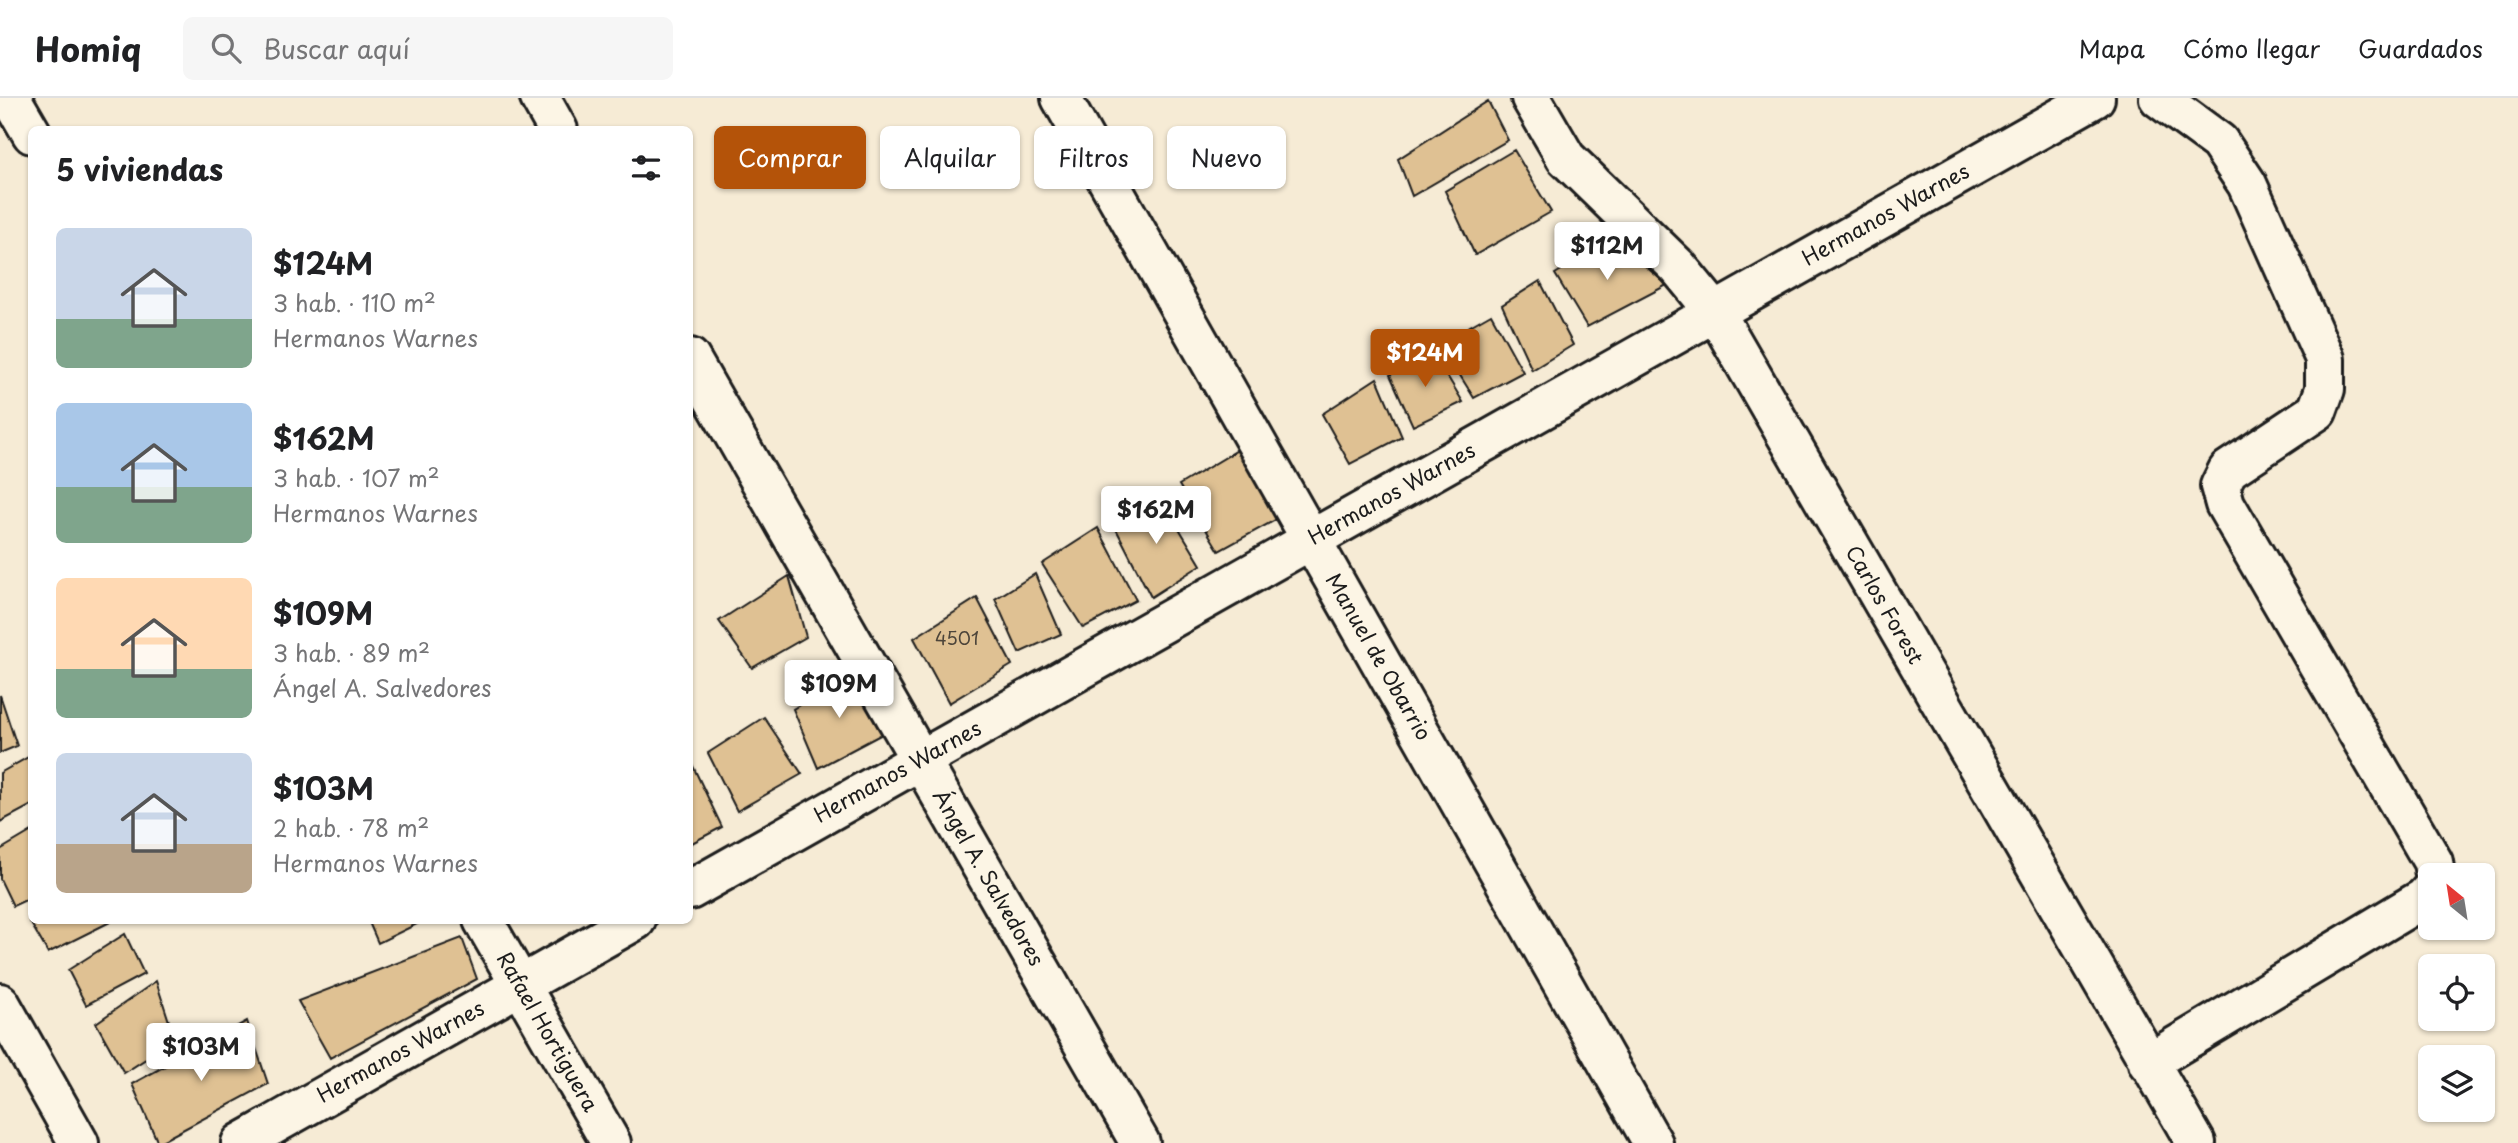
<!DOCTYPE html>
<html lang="es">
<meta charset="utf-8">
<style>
body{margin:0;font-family:"Playpen Sans",sans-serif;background:#f6f6f6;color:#202124;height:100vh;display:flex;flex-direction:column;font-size:26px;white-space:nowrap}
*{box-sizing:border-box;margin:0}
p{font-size:23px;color:#757577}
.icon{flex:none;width:38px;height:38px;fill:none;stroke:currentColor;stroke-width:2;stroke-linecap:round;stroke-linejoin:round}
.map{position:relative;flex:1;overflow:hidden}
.side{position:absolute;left:28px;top:28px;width:665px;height:798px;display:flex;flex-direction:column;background:#fff;border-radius:10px;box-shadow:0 2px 5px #0004}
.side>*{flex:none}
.hud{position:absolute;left:714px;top:28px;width:665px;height:63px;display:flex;gap:14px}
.needle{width:46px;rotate:330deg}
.controls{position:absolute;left:2418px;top:765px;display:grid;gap:14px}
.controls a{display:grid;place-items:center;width:77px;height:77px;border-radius:10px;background:#fff;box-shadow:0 2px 5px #0004;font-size:35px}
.price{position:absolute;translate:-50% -60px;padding:0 16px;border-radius:7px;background:#fff;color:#222;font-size:23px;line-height:46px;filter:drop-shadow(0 2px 4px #0008)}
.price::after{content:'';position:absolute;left:50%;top:42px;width:21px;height:16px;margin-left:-10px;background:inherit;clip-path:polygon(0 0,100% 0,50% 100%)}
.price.current{background:#b45309;color:#fff}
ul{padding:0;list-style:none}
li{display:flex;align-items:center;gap:21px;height:175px;padding:0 28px}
li span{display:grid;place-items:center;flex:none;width:196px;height:140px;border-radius:10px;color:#555}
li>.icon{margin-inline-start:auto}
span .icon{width:84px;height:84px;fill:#fffc;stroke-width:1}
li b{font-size:30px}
h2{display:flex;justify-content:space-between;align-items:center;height:84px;padding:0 28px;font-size:30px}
.tag{padding:0 24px;border-radius:10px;background:#fff;box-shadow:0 2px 5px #0004;font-size:24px;line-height:63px}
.tag.current{background:#b45309;color:#fff}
header{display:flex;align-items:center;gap:42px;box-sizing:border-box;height:98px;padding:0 35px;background:#fff;border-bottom:2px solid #e0e0e0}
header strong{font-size:33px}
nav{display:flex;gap:38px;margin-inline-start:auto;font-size:24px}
.search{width:490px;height:63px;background:#f6f6f6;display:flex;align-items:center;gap:18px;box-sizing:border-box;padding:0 24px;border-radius:10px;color:#757577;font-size:26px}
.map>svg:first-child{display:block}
</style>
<header>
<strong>Homiq</strong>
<div class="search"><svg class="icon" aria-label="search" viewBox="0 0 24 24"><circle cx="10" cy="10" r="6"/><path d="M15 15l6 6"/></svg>Buscar aquí</div>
<nav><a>Mapa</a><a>Cómo llegar</a><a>Guardados</a></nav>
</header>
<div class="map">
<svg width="2518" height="1045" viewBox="0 0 2518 1045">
<rect width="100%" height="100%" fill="#f6ebd5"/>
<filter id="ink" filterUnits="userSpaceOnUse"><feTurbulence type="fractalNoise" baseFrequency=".0143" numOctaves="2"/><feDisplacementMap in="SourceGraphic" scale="14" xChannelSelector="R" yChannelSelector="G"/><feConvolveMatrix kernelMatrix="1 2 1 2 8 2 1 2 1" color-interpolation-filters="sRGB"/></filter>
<g filter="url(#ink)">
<path fill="#dfc193" stroke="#1c1c1c" stroke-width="2" d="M1488,3L1508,42L1412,98L1398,61Z
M1514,52L1551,114L1475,157L1445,93Z
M1613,140L1667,187L1587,229L1555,176Z
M1540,183L1573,247L1532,272L1502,207Z
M1491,216L1523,274L1474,300L1440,245Z
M1432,253L1463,304L1413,328L1390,277Z
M1377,280L1402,339L1350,366L1322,316Z
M1241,350L1279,420L1219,453L1179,387Z
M1159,397L1201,467L1151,499L1113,425Z
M1098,430L1136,502L1083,530L1042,466Z
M1035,476L1061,536L1019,555L995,501Z
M789,478L806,539L752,570L719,523Z
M977,500L1012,567L949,605L914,540Z
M855,573L886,634L818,670L793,611Z
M0,597L17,648L0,655Z
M764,619L802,676L737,713L708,655Z
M32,657V707L0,724V675Z
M690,662L722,729L690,746Z
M32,733V799L13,808L0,781V752Z
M32,821V822H114L48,855L29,822Z
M368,822H425L378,845Z
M125,836L144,876L86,907L68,872Z
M462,840L477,881L330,960L298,903Z
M156,883L175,942L124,975L96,925Z
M247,923L268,986L158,1045L132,986Z"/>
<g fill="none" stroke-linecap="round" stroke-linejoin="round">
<defs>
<path id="street" d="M11,0L32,36
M540,0L558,32
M1061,0L1653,1045
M1531,0L1566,60L1678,169L1715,214L2196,1045
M2159,0L2219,44L2247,86L2325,261V291L2317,313L2228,372L2220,388L2225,406L2433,764L2435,777
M690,260L1140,1045
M690,792L2095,0
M483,822L611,1045
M0,905L79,1045
M2148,965L2424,800L2431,792
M241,1045L636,822"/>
</defs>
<use href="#street" stroke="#1c1c1c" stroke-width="44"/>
<use href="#street" stroke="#fcf5e5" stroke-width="38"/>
</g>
</g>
<g text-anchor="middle" stroke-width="5" stroke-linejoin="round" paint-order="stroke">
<g font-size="18" fill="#4d453a">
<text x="957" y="547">4501</text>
</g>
<g font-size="21" fill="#1c1c1c" stroke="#fcf5e5">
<text transform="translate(1886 117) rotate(-29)" y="7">Hermanos Warnes</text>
<text transform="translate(1392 396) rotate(-29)" y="7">Hermanos Warnes</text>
<text transform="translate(1884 507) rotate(60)" y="7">Carlos Forest</text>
<text transform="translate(1378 559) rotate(60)" y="7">Manuel de Obarrio</text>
<text transform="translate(898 674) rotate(-29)" y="7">Hermanos Warnes</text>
<text transform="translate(988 780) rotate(60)" y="7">Ángel A. Salvedores</text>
<text transform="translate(547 934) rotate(60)" y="7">Rafael Hortiguera</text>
<text transform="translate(401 954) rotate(-29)" y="7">Hermanos Warnes</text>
</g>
</g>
</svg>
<div class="controls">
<a><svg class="needle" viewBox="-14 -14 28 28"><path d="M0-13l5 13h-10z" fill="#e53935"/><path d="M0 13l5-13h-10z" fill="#757577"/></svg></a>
<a><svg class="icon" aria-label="locate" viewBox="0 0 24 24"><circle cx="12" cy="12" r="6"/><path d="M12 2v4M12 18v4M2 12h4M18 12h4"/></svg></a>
<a><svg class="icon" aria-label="layers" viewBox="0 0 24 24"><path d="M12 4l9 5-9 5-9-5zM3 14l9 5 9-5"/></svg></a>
</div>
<b class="price" style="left:1607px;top:184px">$112M</b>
<b class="price current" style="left:1425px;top:291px">$124M</b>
<b class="price" style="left:1156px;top:448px">$162M</b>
<b class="price" style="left:839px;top:622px">$109M</b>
<b class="price" style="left:201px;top:985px">$103M</b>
<div class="hud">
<a class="tag current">Comprar</a>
<a class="tag">Alquilar</a>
<a class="tag">Filtros</a>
<a class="tag">Nuevo</a>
</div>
<section class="side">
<h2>5 viviendas<svg class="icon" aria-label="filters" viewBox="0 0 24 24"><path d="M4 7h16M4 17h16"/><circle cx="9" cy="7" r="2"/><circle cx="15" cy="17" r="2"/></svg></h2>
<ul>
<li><span style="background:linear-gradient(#c9d6e8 65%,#7fa58c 0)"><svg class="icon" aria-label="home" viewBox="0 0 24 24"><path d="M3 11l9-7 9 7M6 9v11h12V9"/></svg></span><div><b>$124M</b><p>3 hab. · 110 m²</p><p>Hermanos Warnes</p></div></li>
<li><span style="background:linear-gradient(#a9c7e8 60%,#7fa58c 0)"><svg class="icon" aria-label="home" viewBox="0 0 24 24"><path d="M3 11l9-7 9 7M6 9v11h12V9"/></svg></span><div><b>$162M</b><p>3 hab. · 107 m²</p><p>Hermanos Warnes</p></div></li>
<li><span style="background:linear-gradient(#ffd9b3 65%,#7fa58c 0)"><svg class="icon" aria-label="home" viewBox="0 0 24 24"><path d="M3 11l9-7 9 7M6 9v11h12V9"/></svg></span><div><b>$109M</b><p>3 hab. · 89 m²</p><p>Ángel A. Salvedores</p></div></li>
<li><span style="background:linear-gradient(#c9d6e8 65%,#b9a48a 0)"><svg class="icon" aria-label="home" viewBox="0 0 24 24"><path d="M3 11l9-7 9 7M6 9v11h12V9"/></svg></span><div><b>$103M</b><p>2 hab. · 78 m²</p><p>Hermanos Warnes</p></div></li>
</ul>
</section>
</div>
